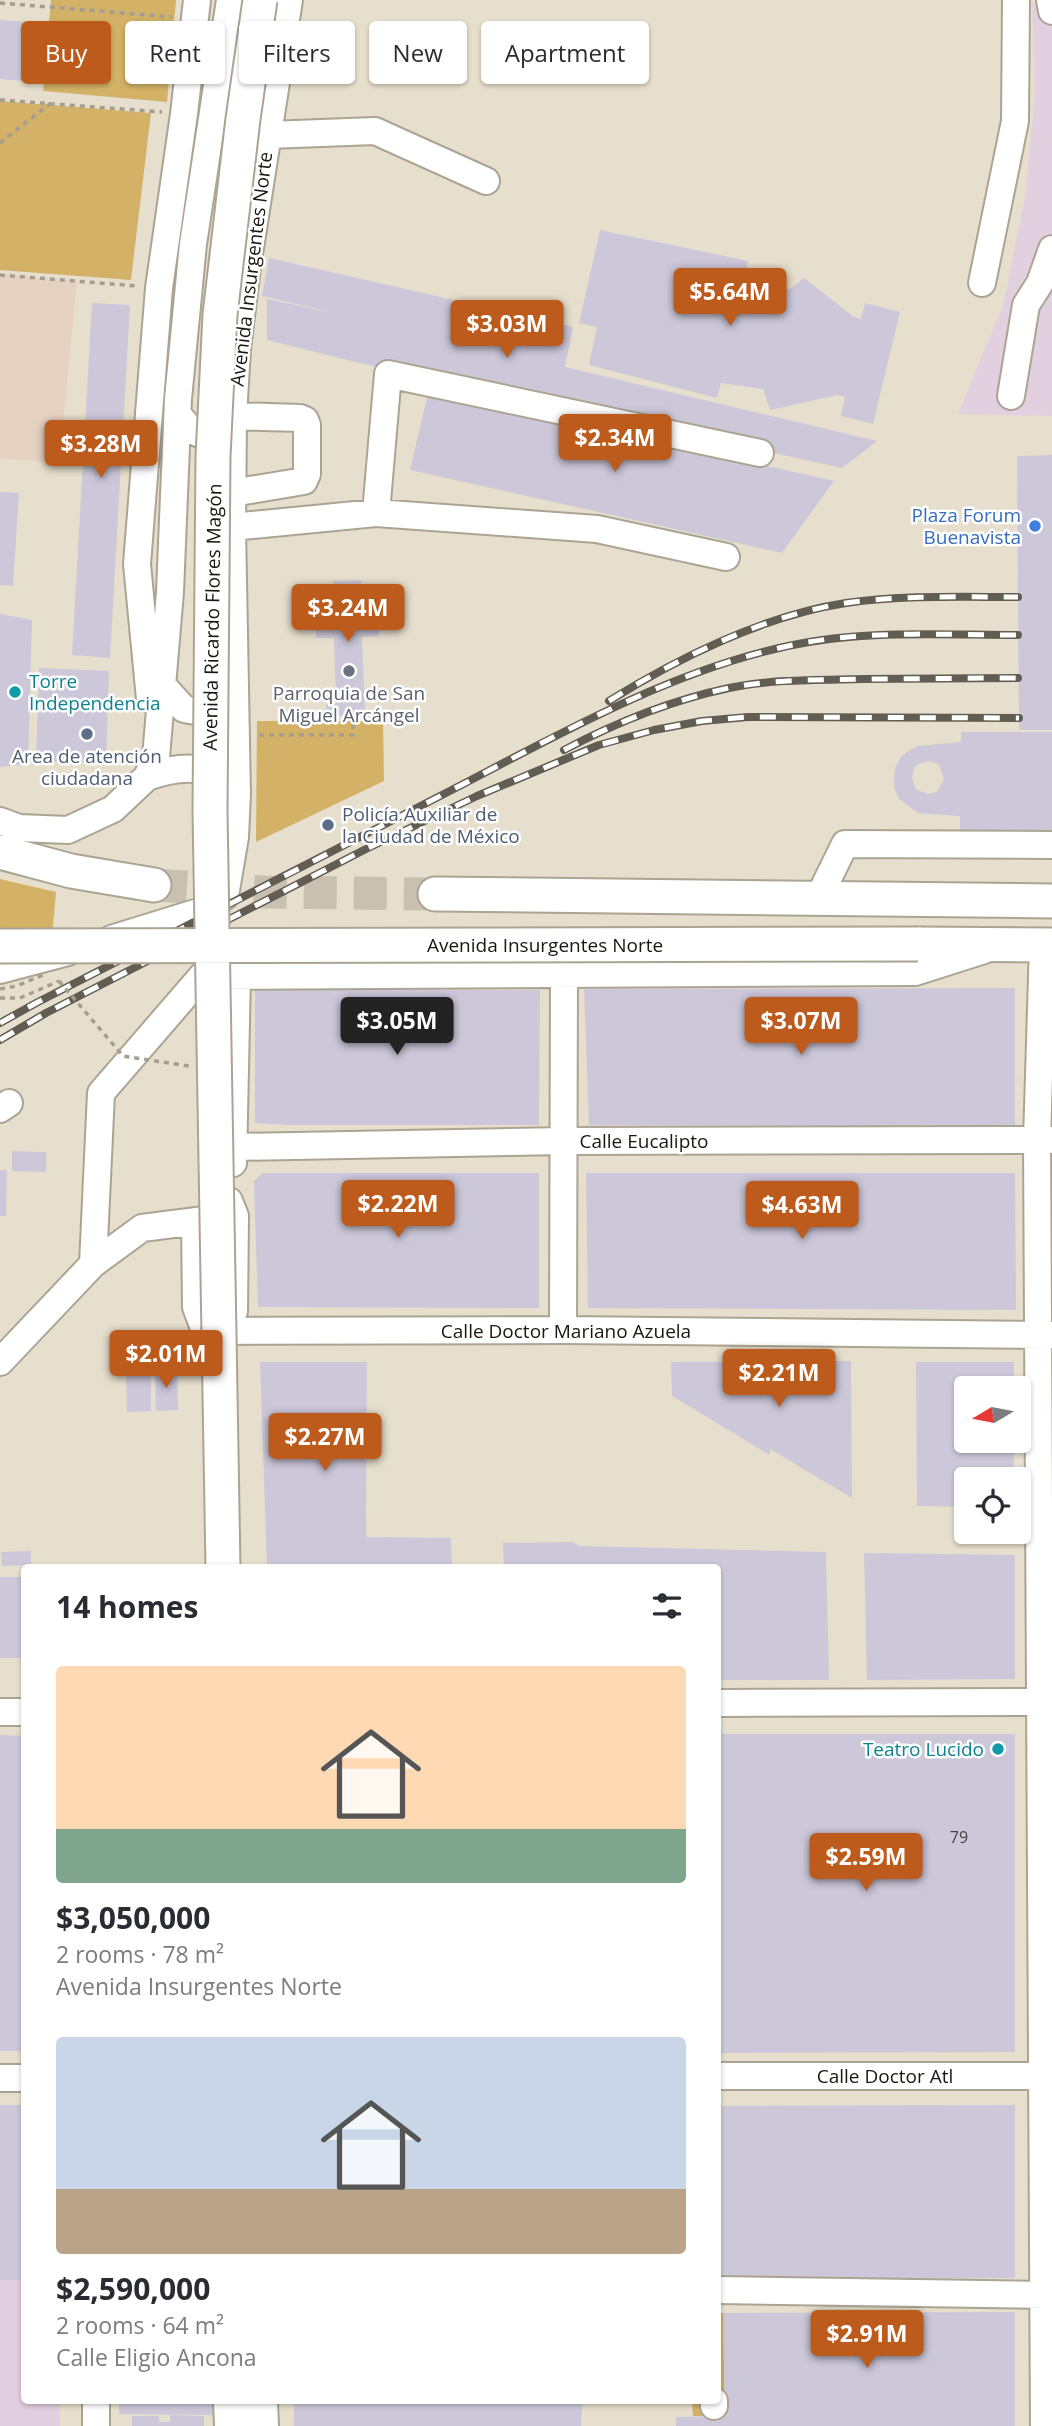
<!DOCTYPE html>
<meta charset="utf-8">
<style>
body{margin:0;font-family:"Open Sans",sans-serif;background:#f7f7f7;color:#2b2b33;height:100vh;display:flex;flex-direction:column;font-size:26px;white-space:nowrap}
*{box-sizing:border-box;margin:0}
p{font-size:23px;color:#7c7c81}
.icon{flex:none;width:38px;height:38px;fill:none;stroke:currentColor;stroke-width:2;stroke-linecap:round;stroke-linejoin:round}
.map{position:relative;flex:1;overflow:hidden}
.sheet{position:absolute;left:21px;top:1564px;width:700px;height:840px;display:flex;flex-direction:column;background:#fff;border-radius:7px;box-shadow:0 2px 5px #0004}
.sheet>*{flex:none}
.top-card{position:absolute;left:21px;top:21px;width:700px;height:63px;display:flex;gap:14px}
.needle{width:46px;rotate:260deg}
.tools{position:absolute;left:954px;top:1376px;display:grid;gap:14px}
.tools a{display:grid;place-items:center;width:77px;height:77px;border-radius:7px;background:#fff;box-shadow:0 2px 5px #0004;font-size:35px}
.price{position:absolute;translate:-50% -60px;padding:0 16px;border-radius:7px;background:#bc5b1b;color:#fff;font-size:23px;line-height:46px;filter:drop-shadow(0 2px 4px #0008)}
.price::after{content:'';position:absolute;left:50%;top:42px;width:21px;height:16px;margin-left:-10px;background:inherit;clip-path:polygon(0 0,100% 0,50% 100%)}
.price.active{background:#222;color:#fff}
ul{padding:0;list-style:none}
li{display:grid;align-content:center;gap:14px;height:371px;padding:0 35px}
li span{display:grid;place-items:center;height:217px;border-radius:7px;color:#555}
li>.icon{margin-inline-start:auto}
span .icon{width:126px;height:126px;fill:#fffc;stroke-width:1}
li b{font-size:30px}
h2{display:flex;justify-content:space-between;align-items:center;height:84px;padding:0 35px;font-size:30px}
.chip{padding:0 24px;border-radius:7px;background:#fff;box-shadow:0 2px 5px #0004;font-size:24px;line-height:63px}
.chip.active{background:#bc5b1b;color:#fff}
.map>svg:first-child{display:block}
</style>
<div class="map">
<svg width="1052" height="2426" viewBox="0 0 1052 2426">
<rect width="100%" height="100%" fill="#e7dfcd"/>
<path fill="#e2cfdf" d="M1032,3H1052V416L958,414L1004,303L1025,197L1035,94Z
M0,2280H24V2401H60V2426H0Z"/>
<path fill="#e6d2c3" d="M0,274L77,281L59,463L0,458Z"/>
<path fill="#d3b267" d="M51,0H176L167,102L43,91Z
M0,101L151,113L131,280L0,270Z
M257,721H383L384,781L256,842Z
M0,879L56,892L52,937L0,950Z
M718,2313H723L725,2416H693L692,2401H718Z"/>
<path fill="#ccc8da" fill-rule="evenodd" d="M0,20L27,22L24,81L0,79Z
M600,230L748,261L745,275L789,290L804,278L854,317L861,319L865,303L900,312L873,424L841,416L845,397L838,395L770,410L763,389L721,383L717,398L589,365L597,327L579,323Z
M269,258L573,327L565,367L877,441L842,468L351,361L267,340V299L335,313L262,296Z
M92,303L130,305L110,658L72,655Z
M428,393L781,469L834,481L782,553L410,470Z
M1052,455V730H1019L1017,456Z
M0,492L19,493L13,586L0,585Z
M361,580L362,607H378L379,636L362,637L365,715L326,716V704H336L334,638H316L315,609L334,608L333,581Z
M0,614L32,620L28,764L0,767Z
M39,668L109,671L106,763L36,761Z
M961,732H1052V830L960,831V816L918,813L900,800L895,790L894,779L895,768L900,758L908,751L918,746L961,742ZM929,761L939,765L944,779L937,792L927,794L916,789L912,779L914,768L918,764Z
M1015,988V1126L589,1125L584,989Z
M255,990H540L539,1125H289L255,1123Z
M12,1151L46,1152V1172L12,1171Z
M0,1170H7L6,1216H0Z
M262,1173H539V1308L258,1307L254,1181Z
M586,1173H1015L1016,1310L588,1308Z
M178,1330L179,1354L120,1356V1332Z
M851,1361L852,1498L770,1449V1455L672,1396L671,1362Z
M260,1362H367L366,1537L451,1538L452,1568H267Z
M916,1362H1014V1388H966V1440H1014V1479H966V1507L917,1506Z
M126,1370H151V1411L127,1412Z
M177,1370L178,1410L156,1411L155,1371Z
M573,1542L579,1546L826,1552L829,1680H718V1568H504L503,1543Z
M31,1551V1565L2,1566L1,1552Z
M864,1553L1015,1555V1679L867,1680Z
M0,1577H24V1658H0Z
M718,1734H1015V2052L718,2053Z
M0,1735L24,1736V2051H0Z
M0,2105H24V2280H0Z
M1015,2105V2278L718,2279V2106Z
M1015,2312V2426H676V2417L725,2416L723,2313Z
M119,2401H214V2415L119,2414Z
M294,2401H582V2415H581V2426H294Z
M170,2415L204,2416V2426H132V2416H159V2422H170Z"/>
<g fill="none" stroke-linecap="round" stroke-linejoin="round">
<path stroke="#c8c1b1" stroke-width="33" stroke-dasharray="33 17" stroke-linecap="butt" d="M154,885L264,892L435,894"/>
<defs>
<path id="minor" d="M1050,0L1052,11
M268,135L375,131L486,181
M982,283L1015,121L1016,0
M1011,396L1026,305L1040,283L1052,249
M178,414C197,441 212,442 233,416L300,418L305,420L307,425V474L304,481L232,493
M376,513L597,529L726,557
M232,527L376,513L388,374L760,453
M164,687L184,709L201,712L220,708L225,701
M150,699L137,564L159,288L184,114L197,0
M147,777C172,768 205,762 226,783
M0,821L19,828L68,830L113,809L147,777L156,757L170,592L178,399L193,244L230,0
M818,899L845,844L1052,845
M111,939L205,910L225,896L235,837L237,794L232,527L233,416L237,349L247,267L289,0
M1043,944L1037,1140L1044,2426
M0,970L68,952
M0,1109L9,1103
M235,1147L564,1141L1052,1140
M233,1163L237,975
M229,1201L235,1216L234,1311
M195,1221L196,1307L205,1331V1348
M93,1264L101,1093L202,976L915,972L984,950
M563,1330L564,973
M205,1331L563,1330L1052,1335
M0,1362L93,1264L142,1228L212,1219
M718,1703L1052,1702
M0,1712H24
M718,2076H1052
M0,2078H24
M718,2290L1044,2295
M227,2401L228,2426
M264,2401L265,2426
M714,2406V2401
M96,2426V2401"/>
<path id="major" d="M0,852L71,871L154,885
M435,894L1052,901
M918,944L1052,945
M247,2401L248,2426"/>
</defs>
<use href="#minor" stroke="#aca493" stroke-width="30"/>
<use href="#major" stroke="#aca493" stroke-width="37"/>
<path stroke="#a49e90" stroke-width="3.5" stroke-dasharray="5 5" stroke-linecap="butt" d="M0,3L172,17
M0,100L162,112
M0,143L51,103
M0,275L137,286
M259,735H353V715
M0,998H20L59,981"/>
<use href="#minor" stroke="#fff" stroke-width="26"/>
<use href="#major" stroke="#fff" stroke-width="33"/>
<defs>
<path id="rail" d="M609,701C678,658 765,615 846,603C903,595 961,597 1018,597
M564,750C615,723 672,700 729,688C772,679 818,680 862,679C914,679 966,678 1018,678
M0,1023L38,1002C173,933 308,864 442,795C551,739 659,676 779,648C857,629 939,635 1018,635
M0,1040L46,1013L366,849L477,796L599,745L654,730L702,721L748,717L1019,718"/>
</defs>
<use href="#rail" stroke="#625d53" stroke-width="8"/>
<use href="#rail" stroke="#fff" stroke-width="5" stroke-dasharray="16" stroke-linecap="butt"/>
<defs>
<path id="major-bridge" d="M0,946L918,944
M223,1568L210,811L213,456L220,315L243,119L260,0"/>
</defs>
<use href="#major-bridge" stroke="#aca493" stroke-width="37" stroke-linecap="butt"/>
<path stroke="#a49e90" stroke-width="3.5" stroke-dasharray="5 5" stroke-linecap="butt" d="M59,981L123,1056L189,1066
M0,989L17,986L45,974"/>
<use href="#major-bridge" stroke="#fff" stroke-width="33"/>
</g>
<circle fill="#3f7fe0" stroke="#fff" stroke-width="2.5" cx="1035" cy="526" r="7"/>
<circle fill="#6b7280" stroke="#fff" stroke-width="2.5" cx="349" cy="671" r="7"/>
<g fill="#0f9aa8" stroke="#fff" stroke-width="2.5">
<circle cx="15" cy="692" r="7"/>
<circle cx="998" cy="1749" r="7"/>
</g>
<g fill="#5c6f8a" stroke="#fff" stroke-width="2.5">
<circle cx="87" cy="734" r="7"/>
<circle cx="328" cy="825" r="7"/>
</g>
<g text-anchor="middle" stroke-width="5" stroke-linejoin="round" paint-order="stroke">
<g font-size="16" fill="#464343">
<text x="959" y="1843">79</text>
</g>
<g font-size="19" fill="#1a1711" stroke="#fff">
<text transform="translate(251 269) rotate(-83)" y="7">Avenida Insurgentes Norte</text>
<text transform="translate(212 617) rotate(-89)" y="7">Avenida Ricardo Flores Magón</text>
<text x="545" y="952">Avenida Insurgentes Norte</text>
<text x="644" y="1148">Calle Eucalipto</text>
<text x="566" y="1338">Calle Doctor Mariano Azuela</text>
<text x="885" y="2083">Calle Doctor Atl</text>
</g>
<g font-size="19" fill="#366cbe" stroke="#fff" text-anchor="end">
<text x="1021" y="522">Plaza Forum<tspan x="1021" dy="22">Buenavista</tspan></text>
</g>
<g font-size="19" fill="#0d838f" stroke="#fff" text-anchor="start">
<text x="29" y="688">Torre<tspan x="29" dy="22">Independencia</tspan></text>
<text x="984" y="1756" text-anchor="end">Teatro Lucido</text>
</g>
<g font-size="19" fill="#5b616d" stroke="#fff">
<text x="349" y="700">Parroquia de San<tspan x="349" dy="22">Miguel Arcángel</tspan></text>
</g>
<g font-size="19" fill="#4e5e75" stroke="#fff">
<text x="87" y="763">Area de atención<tspan x="87" dy="22">ciudadana</tspan></text>
<text x="342" y="821" text-anchor="start">Policía Auxiliar de<tspan x="342" dy="22">la Ciudad de México</tspan></text>
</g>
</g>
</svg>
<div class="tools">
<a><svg class="needle" viewBox="-14 -14 28 28"><path d="M0-13l5 13h-10z" fill="#e53935"/><path d="M0 13l5-13h-10z" fill="#7c7c81"/></svg></a>
<a><svg class="icon" aria-label="locate" viewBox="0 0 24 24"><circle cx="12" cy="12" r="6"/><path d="M12 2v4M12 18v4M2 12h4M18 12h4"/></svg></a>
</div>
<b class="price" style="left:730px;top:328px">$5.64M</b>
<b class="price" style="left:507px;top:360px">$3.03M</b>
<b class="price" style="left:615px;top:474px">$2.34M</b>
<b class="price" style="left:101px;top:480px">$3.28M</b>
<b class="price" style="left:348px;top:644px">$3.24M</b>
<b class="price active" style="left:397px;top:1057px">$3.05M</b>
<b class="price" style="left:801px;top:1057px">$3.07M</b>
<b class="price" style="left:398px;top:1240px">$2.22M</b>
<b class="price" style="left:802px;top:1241px">$4.63M</b>
<b class="price" style="left:166px;top:1390px">$2.01M</b>
<b class="price" style="left:779px;top:1409px">$2.21M</b>
<b class="price" style="left:325px;top:1473px">$2.27M</b>
<b class="price" style="left:866px;top:1893px">$2.59M</b>
<b class="price" style="left:867px;top:2370px">$2.91M</b>
<div class="top-card">
<a class="chip active">Buy</a>
<a class="chip">Rent</a>
<a class="chip">Filters</a>
<a class="chip">New</a>
<a class="chip">Apartment</a>
</div>
<section class="sheet">
<h2>14 homes<svg class="icon" aria-label="filters" viewBox="0 0 24 24"><path d="M4 7h16M4 17h16"/><circle cx="9" cy="7" r="2"/><circle cx="15" cy="17" r="2"/></svg></h2>
<ul>
<li><span style="background:linear-gradient(#ffd9b3 75%,#7fa58c 0)"><svg class="icon" aria-label="home" viewBox="0 0 24 24"><path d="M3 11l9-7 9 7M6 9v11h12V9"/></svg></span><div><b>$3,050,000</b><p>2 rooms · 78 m²</p><p>Avenida Insurgentes Norte</p></div></li>
<li><span style="background:linear-gradient(#c9d6e8 70%,#b9a48a 0)"><svg class="icon" aria-label="home" viewBox="0 0 24 24"><path d="M3 11l9-7 9 7M6 9v11h12V9"/></svg></span><div><b>$2,590,000</b><p>2 rooms · 64 m²</p><p>Calle Eligio Ancona</p></div></li>
</ul>
</section>
</div>
